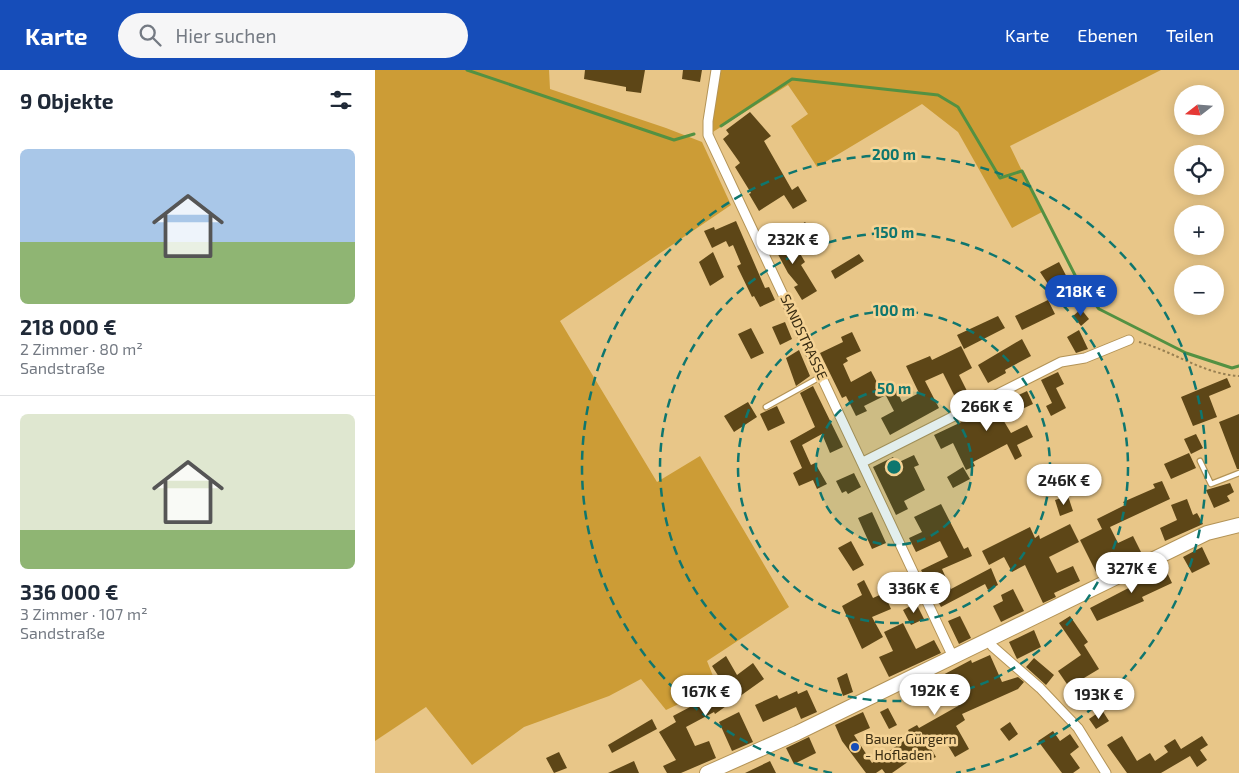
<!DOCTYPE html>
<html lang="de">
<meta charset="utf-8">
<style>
body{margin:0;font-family:"Exo 2",sans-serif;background:#f6f6f7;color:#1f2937;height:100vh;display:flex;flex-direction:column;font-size:19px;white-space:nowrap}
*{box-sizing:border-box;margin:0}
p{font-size:16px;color:#747a83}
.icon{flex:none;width:28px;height:28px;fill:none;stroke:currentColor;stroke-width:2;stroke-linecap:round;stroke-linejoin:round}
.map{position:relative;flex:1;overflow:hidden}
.drawer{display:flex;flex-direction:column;background:#fff;width:375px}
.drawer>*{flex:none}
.needle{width:32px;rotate:253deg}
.controls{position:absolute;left:799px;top:15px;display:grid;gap:10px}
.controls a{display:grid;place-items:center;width:50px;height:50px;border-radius:50%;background:#fff;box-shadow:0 2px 12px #0003;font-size:25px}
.price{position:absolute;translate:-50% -42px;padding:0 11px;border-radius:18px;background:#fff;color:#222;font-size:16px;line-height:32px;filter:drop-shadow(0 1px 2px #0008)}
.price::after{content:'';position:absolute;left:50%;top:30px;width:15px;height:11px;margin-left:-8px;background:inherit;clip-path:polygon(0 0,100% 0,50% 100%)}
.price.on{background:#164db9;color:#fff}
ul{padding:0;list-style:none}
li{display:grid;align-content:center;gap:10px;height:265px;padding:0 20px}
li+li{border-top:1px solid #e0e1e3}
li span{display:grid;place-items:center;height:155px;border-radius:8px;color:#555}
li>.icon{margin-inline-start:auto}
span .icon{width:90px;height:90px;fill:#fffc;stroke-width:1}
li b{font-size:21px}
h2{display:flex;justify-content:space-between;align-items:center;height:60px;padding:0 20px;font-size:21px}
header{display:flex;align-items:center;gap:30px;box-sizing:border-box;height:70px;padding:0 25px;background:#164db9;color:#fff}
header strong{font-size:24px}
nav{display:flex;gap:28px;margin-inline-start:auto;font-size:18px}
.search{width:350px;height:45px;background:#f6f6f7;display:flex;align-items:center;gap:12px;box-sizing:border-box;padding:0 18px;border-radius:28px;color:#747a83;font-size:19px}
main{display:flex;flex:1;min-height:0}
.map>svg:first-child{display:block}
</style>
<header>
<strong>Karte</strong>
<div class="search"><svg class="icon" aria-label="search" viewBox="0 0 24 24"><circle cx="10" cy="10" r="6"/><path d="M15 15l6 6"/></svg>Hier suchen</div>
<nav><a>Karte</a><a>Ebenen</a><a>Teilen</a></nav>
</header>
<main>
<section class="drawer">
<h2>9 Objekte<svg class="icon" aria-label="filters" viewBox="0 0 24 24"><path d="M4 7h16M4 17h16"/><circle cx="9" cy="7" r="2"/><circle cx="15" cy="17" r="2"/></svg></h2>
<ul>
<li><span style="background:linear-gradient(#a9c7e8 60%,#8fb573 0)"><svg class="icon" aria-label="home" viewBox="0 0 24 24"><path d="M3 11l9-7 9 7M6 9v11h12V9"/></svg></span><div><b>218 000 €</b><p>2 Zimmer · 80 m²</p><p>Sandstraße</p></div></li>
<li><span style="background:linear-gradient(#dfe7d0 75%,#8fb573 0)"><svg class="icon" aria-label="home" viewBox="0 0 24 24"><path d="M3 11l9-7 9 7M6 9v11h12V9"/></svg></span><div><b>336 000 €</b><p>3 Zimmer · 107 m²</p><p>Sandstraße</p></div></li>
</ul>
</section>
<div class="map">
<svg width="864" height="703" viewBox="0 0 864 703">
<rect width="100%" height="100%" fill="#e8c688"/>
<path fill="#cc9c36" d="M0,0H174L175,19L291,58L327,72L356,135L185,251L282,412L325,386L414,537L332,591L342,616L291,640L266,609L234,626L149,657L97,695L51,637L0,671Z
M341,0H786L635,76L667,142L637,158L583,62L547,34L442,97L416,56L433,44L413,15L333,65Z"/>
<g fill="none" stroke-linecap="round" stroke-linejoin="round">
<path stroke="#539142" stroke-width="3" d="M92,0L299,70L319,64
M346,56L417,9L563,25L583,37L625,108L647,101L704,213L724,239L811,283L857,298L864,296"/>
</g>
<path fill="#5d4617" d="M210,0H270L266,23L251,21V17L209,9Z
M308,0H327L325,12L307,9Z
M375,42L396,66L389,71L417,120L423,116L432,131L418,139L409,125L384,141L374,124L376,123L360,97L365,93L348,69L354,64L351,60Z
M361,151L390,218L394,217L400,230L385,237L379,226L377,227L362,196L366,194L358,175L354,177L351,171L337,178L329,161L339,157L340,160Z
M430,152L439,164L442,162L448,171L437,178L423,157Z
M402,158L418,183L423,180L430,192L426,195L442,221L427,230L419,217L423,215L413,203L392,164Z
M338,182L349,207L335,216L324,192Z
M484,184L489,191L460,209L456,201Z
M684,192L696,215L679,223L665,202Z
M673,230L680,244L647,260L640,246Z
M706,239L714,249L706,256L698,246Z
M623,246L630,258L589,279L582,265Z
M410,252L417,269L405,275L397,257Z
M376,258L389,283L376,289L363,264Z
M704,260L713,279L701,283L692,267Z
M477,262L486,281L471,288L473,291L468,294L476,312L496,301L509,326L489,336L492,341L481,346L471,326L467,328L445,283L468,272L466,267Z
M647,269L656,286L630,300L631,303L613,313L603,295Z
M586,276L597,298L584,305L593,323L581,329L568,303L550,311L564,338L515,365L506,348L519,341L508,320L519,315L527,332L544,323L531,296L555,286L557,290Z
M424,280L435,306L421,316L411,288Z
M683,302L689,314L681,318L691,338L676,346L671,336L677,333L666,310Z
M852,308L856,317L834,326L842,347L818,356L806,327Z
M438,316L468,377L455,383L447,364L427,375L436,395L440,393L452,414L442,419L438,410L424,416L418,403L427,398L415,371L440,357L425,323Z
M652,321L658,334L627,348L636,363L652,355L658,367L642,375L647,386L640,390L632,374L598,392L600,396L591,400L578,373L566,379L559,365Z
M373,332L382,347L359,362L349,346Z
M402,336L410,353L393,361L385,344Z
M864,344V399H862L844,352Z
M821,364L828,378L816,384L809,369Z
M814,383L821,398L796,409L789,394Z
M539,385L544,395L539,397L550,420L529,431L533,439L521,445L498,397L518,387L522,393Z
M588,397L595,409L578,418L572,407Z
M479,403L486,417L473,424L471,421L467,423L461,411Z
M787,411L795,429L735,457L743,473L758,466L766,482L721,502L705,470L727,459L722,449L750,435L748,432L780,418L778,414Z
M855,413L859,422L852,426L855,431L839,438L831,420Z
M693,426L698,441L685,446L680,430Z
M812,429L818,445L822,443L828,454L790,471L785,458L802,450L796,435Z
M566,434L589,479L593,477L597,486L567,499L576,519L616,498L623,515L613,520L610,514L566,537L546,500L573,487L565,471L541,482L534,468L547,462L539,447Z
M497,442L511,473L497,479L483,448Z
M695,454L704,472L674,487L682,503L698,496L705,511L679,523L681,527L668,533L650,495L637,502L629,487L614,495L607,481L655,457L660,468L664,465L665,469Z
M476,471L489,495L478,501L463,478Z
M827,477L835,494L817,503L808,487Z
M789,496L797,513L767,527L769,531L722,551L715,538L767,511L765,507Z
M489,510L498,528L509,523L516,539L497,547L508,567L487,579L467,536L487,525L482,514Z
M638,519L649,541L626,552L618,536L628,531L626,525Z
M541,533L549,549L536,555L528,540Z
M585,546L596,568L584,574L573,551Z
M695,546L713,572L709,575L724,599L694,617L683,601L706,585L684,553Z
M528,553L541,579L559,570L566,583L514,607L504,587L518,581L509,562Z
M659,560L666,577L642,589L634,572Z
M615,585L627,612L643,607L649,612L643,619L587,644L590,650L581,656L594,679L580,687L566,664L552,672L561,687L552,691L547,682L517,703H510L507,699L501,703H491L467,671L460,655L488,642L495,658L479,665L497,693L536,666L533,660L542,655L544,658L583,636L575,622L556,631L549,615L596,590L597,593Z
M351,586L362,605L378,593L389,609L340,644L339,642L311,657L320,676L334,671L341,688L306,703H292L288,696L301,690L284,662L301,652L298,646L351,618L337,596Z
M659,588L679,605L671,615L651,597Z
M472,603L478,622L468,626L462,608Z
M432,620L442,642L426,649L421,637L388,652L380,635L402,625L404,629L422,621L423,624Z
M513,638L522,655L514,659L505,642Z
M727,640L734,651L721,659L714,649Z
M364,642L378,672L357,681L344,652Z
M277,649L282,659L237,683L233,675Z
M635,652L643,664L634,671L625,659Z
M678,661L685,671L695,664L704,677L695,684L705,698L698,703H687L663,671Z
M747,666L762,691L775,683L780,691L793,682L789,676L800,669L806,679L827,666L833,675L825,680L832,690L822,697L815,686L786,703H752L732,675Z
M434,667L441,683L419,694L411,678Z
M184,682L192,698L179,703L171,688Z
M259,691L264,703H233Z
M395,691L401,703H370Z"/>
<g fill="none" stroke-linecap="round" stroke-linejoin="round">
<defs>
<path id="lane" d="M391,337L447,306
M825,391L836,414L864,403"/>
<path id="street" d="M341,0L333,51V65L578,587
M488,392L686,292L710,288L754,270
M614,569L617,576L665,618L703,658L731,703"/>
<path id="secondary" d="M332,703L422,663L832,463L864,455"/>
</defs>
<use href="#lane" stroke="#b39356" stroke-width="7"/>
<use href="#street" stroke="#b39356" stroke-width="11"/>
<use href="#secondary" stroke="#b39356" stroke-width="16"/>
<path stroke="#988052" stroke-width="2" stroke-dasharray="2.5 2.5" stroke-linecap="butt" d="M764,272C798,281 828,304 864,306"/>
<use href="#lane" stroke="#fff" stroke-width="4.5"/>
<use href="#street" stroke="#fff" stroke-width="9"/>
<use href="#secondary" stroke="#fff" stroke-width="14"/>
</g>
<circle cx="519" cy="397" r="78" fill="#0f766e" fill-opacity=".12"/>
<g fill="none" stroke="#0f766e" stroke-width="2.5" stroke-dasharray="9 6">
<circle cx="519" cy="397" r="78"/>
<circle cx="519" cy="397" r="156"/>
<circle cx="519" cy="397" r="234"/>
<path d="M457 703A312 312 0 1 1 581 703"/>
</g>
<circle fill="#164db9" stroke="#f5d395" stroke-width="2" cx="480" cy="677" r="5"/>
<g text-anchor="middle" stroke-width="5" stroke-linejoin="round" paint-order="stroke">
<g font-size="14" fill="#392c12" stroke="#f5d395">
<text transform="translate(429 267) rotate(65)" y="5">SANDSTRASSE</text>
</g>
<g font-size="14" fill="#392c12" stroke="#f5d395" text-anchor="start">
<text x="490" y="674">Bauer Gürgern<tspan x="490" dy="16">- Hofladen</tspan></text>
</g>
</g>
<circle cx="519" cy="397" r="8" fill="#0f766e" stroke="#f5d395" stroke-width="2.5"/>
<g font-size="15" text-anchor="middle" font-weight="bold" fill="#0f766e" stroke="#f5d395" stroke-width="5" stroke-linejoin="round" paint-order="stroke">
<text x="519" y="90">200 m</text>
<text x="519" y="168">150 m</text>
<text x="519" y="246">100 m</text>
<text x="519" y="324">50 m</text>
</g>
</svg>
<div class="controls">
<a><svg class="needle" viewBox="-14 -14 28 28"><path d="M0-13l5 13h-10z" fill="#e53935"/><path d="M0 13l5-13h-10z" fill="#747a83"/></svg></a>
<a><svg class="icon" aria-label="locate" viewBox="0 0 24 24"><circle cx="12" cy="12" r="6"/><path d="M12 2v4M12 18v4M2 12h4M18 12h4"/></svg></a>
<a>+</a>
<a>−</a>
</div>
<b class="price" style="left:418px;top:195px">232K €</b>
<b class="price on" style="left:706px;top:247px">218K €</b>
<b class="price" style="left:612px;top:362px">266K €</b>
<b class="price" style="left:689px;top:436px">246K €</b>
<b class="price" style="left:757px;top:524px">327K €</b>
<b class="price" style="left:539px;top:544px">336K €</b>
<b class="price" style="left:560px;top:646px">192K €</b>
<b class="price" style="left:331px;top:647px">167K €</b>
<b class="price" style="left:724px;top:650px">193K €</b>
</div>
</main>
